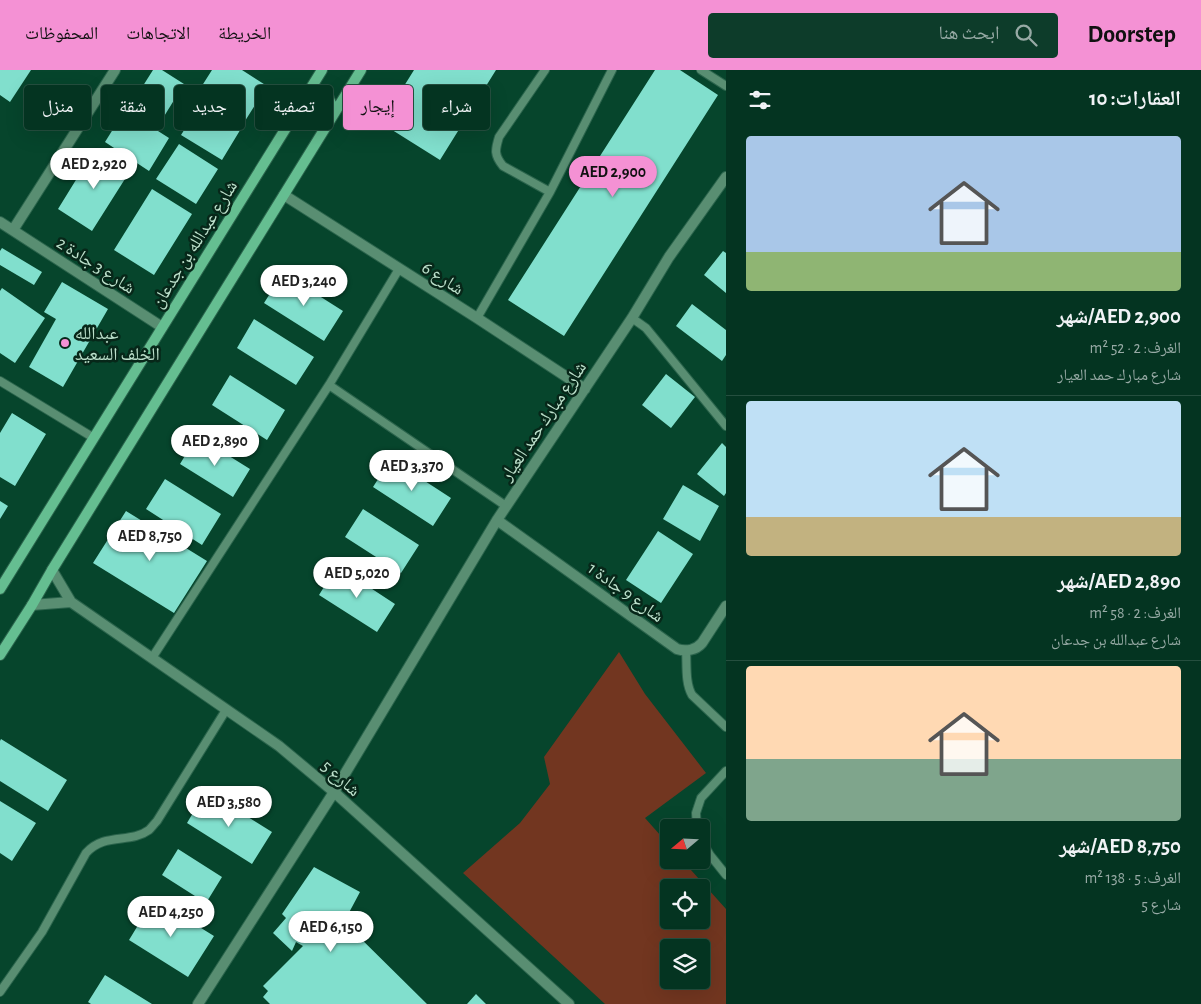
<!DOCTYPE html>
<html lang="ar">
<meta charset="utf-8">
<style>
body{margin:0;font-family:"Alegreya Sans","Noto Naskh Arabic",sans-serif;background:#0d3c2a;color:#f1f3f6;direction:rtl;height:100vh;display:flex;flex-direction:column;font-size:19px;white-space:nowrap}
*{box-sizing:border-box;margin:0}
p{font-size:16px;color:#97aaa5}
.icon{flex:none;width:28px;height:28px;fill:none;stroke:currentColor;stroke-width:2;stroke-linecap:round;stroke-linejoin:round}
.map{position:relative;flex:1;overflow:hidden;direction:ltr}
.side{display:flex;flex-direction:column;background:#043421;width:475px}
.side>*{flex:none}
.banner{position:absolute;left:15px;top:15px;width:475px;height:45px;direction:rtl;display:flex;gap:10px}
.needle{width:32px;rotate:251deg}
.tools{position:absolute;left:660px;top:749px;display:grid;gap:10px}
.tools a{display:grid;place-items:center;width:50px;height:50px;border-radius:5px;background:#043421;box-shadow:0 5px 20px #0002,0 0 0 1px #254f3f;font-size:25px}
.price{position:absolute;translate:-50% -42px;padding:0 11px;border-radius:18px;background:#fff;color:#222;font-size:16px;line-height:32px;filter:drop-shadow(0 1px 2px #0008)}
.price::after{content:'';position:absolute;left:50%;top:30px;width:15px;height:11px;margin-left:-8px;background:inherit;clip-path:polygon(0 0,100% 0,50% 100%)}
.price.on{background:#f491d4;color:#111}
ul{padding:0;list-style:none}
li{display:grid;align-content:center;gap:10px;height:265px;padding:0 20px}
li+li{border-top:1px solid #254f3f}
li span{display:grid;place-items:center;height:155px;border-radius:5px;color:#555}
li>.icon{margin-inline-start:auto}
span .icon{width:90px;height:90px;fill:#fffc;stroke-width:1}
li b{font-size:21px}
h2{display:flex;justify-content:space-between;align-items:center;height:60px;padding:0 20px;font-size:21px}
.pill{padding:0 18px;border-radius:5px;background:#043421;box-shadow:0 5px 20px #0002,0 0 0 1px #254f3f;font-size:18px;line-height:45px}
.pill.on{background:#f491d4;color:#111}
header{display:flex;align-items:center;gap:30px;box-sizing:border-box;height:70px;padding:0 25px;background:#f491d4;color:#111}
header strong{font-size:24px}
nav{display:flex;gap:28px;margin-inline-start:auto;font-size:18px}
.search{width:350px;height:45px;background:#0d3c2a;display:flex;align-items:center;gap:12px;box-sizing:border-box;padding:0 18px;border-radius:5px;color:#97aaa5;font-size:19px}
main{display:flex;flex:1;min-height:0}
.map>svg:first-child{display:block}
</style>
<header>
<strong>Doorstep</strong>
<div class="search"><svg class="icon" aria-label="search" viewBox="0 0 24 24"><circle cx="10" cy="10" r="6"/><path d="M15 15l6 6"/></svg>ابحث هنا</div>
<nav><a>الخريطة</a><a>الاتجاهات</a><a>المحفوظات</a></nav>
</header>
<main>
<section class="side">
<h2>العقارات: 10<svg class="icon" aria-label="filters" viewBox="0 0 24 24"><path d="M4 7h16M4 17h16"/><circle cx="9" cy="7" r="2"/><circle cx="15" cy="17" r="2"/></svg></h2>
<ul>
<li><span style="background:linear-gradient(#a9c7e8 75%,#8fb573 0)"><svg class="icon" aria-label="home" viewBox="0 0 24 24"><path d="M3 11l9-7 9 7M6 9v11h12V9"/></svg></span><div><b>AED 2,900/شهر</b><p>الغرف: 2 · 52 m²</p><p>شارع مبارك حمد العيار</p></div></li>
<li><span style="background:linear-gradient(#bfe0f5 75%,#c2b280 0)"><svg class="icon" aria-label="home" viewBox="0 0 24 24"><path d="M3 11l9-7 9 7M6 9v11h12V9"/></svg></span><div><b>AED 2,890/شهر</b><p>الغرف: 2 · 58 m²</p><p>شارع عبدالله بن جدعان</p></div></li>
<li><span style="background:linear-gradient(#ffd9b3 60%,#7fa58c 0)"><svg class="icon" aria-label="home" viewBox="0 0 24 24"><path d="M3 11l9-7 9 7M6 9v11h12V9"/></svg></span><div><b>AED 8,750/شهر</b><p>الغرف: 5 · 138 m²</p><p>شارع 5</p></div></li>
</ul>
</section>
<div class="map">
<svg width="726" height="934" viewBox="0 0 726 934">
<rect width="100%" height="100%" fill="#06452c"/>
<path fill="#723620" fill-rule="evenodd" d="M619,582L645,624L706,703L645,748L669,775V790H682L726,839V934H605L463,803L520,753L550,714L544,687ZM669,818H701V850H669ZM669,878H701V910H669Z"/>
<path fill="#81dfcd" d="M0,0H31L10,32L0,25Z
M153,0H162L184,14L163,48L134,30Z
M212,0H242L267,16L245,51L198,22Z
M414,0H496L440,90L381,53Z
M655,0H680L718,25L564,266L508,230Z
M202,32L242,57L222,90L181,65Z
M125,40L169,68L149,101L105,72Z
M179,74L218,99L196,134L156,109Z
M95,79L130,101L92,161L58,139Z
M152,119L192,144L154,205L114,180Z
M2,178L42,202L34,215L0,195V181Z
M723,181L726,183V223L704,205Z
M283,203L343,241L324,271L264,233Z
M62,212L108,239L63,317L29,297L56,249L44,242Z
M2,218L45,248L15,293L0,283V221Z
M692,234L726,260V285L722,291L676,256Z
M254,249L314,287L296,315L237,278Z
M666,304L695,327L671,358L642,335Z
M230,305L285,340L267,370L212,335Z
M12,343L46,364L15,416L0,407V363Z
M197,366L250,399L233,427L180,394Z
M722,373L726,377V423L724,426L697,404Z
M391,389L451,428L433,456L373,417Z
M165,409L221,444L202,475L146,439Z
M683,415L719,436L700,471L663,449Z
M0,431L8,436L0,449Z
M363,439L419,475L401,503L345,467Z
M126,441L207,491L174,543L93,493Z
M658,461L693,484L661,533L626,510Z
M337,496L395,534L377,562L319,525Z
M1,669L67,710L48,741L0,711V671Z
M206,721L272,762L252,794L187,753Z
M0,731L36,753L12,791L0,783Z
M178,779L222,807L206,833L162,805Z
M314,797L360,822L344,852L427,934H270L263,927L268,921L263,916L303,876L296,872L292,881L273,863L286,848L282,844Z
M154,829L214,866L188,907L129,870Z
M105,905L152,934H91L88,932Z
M476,924L486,934H467Z"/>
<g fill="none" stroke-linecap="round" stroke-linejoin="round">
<defs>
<path id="lane" d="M545,0L499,67C495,80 494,85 503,96L550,122
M701,0L726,16
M477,248L550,122L612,0
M632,248L646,258L726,356
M0,311L94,368
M329,315L506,436
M686,580C687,595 685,613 692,625L726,657
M152,588L329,315L399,199
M697,758L696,743L701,728L726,701
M701,770L710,785L726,805
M0,922L42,862L86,783C105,762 130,774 149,760C152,757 154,754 157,751L226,640"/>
<path id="street" d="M284,125L477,248L585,319
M0,152L162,257
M13,160L115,0
M497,450L677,579C686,582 696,580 702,573L726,536
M52,500L71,532L279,676L334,722L569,934
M32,535L71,532
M198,934L334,722L497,450L632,248L669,187L726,107"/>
<path id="secondary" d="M306,26L318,22L328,26L332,36L331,46
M0,519L322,0
M0,585L32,535L52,500L361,0"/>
</defs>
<use href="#lane" stroke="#2b644c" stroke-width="10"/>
<use href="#street" stroke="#2b644c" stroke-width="12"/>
<use href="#secondary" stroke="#2b644c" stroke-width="12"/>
<use href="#lane" stroke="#598e72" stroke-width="8"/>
<use href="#street" stroke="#598e72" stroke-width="10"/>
<use href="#secondary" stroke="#65be91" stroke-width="10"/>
</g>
<circle fill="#f491d4" stroke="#072719" stroke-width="2" cx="65" cy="273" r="5"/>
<g text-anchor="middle" stroke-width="5" stroke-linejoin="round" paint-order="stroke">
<g font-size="18" fill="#bde1cc" stroke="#072719">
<text transform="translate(194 174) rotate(-58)" y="6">شارع عبدالله بن جدعان</text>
<text transform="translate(96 195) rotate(33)" y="6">شارع 3 جادة 2</text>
<text transform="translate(443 208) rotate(33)" y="6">شارع 6</text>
<text transform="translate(543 351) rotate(-56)" y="6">شارع مبارك حمد العيار</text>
<text transform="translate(626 522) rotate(36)" y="6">شارع 9 جادة 1</text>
<text transform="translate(341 708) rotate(41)" y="6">شارع 5</text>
</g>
<g font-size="18" fill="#bde1cc" stroke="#072719" text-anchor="start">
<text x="75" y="269">عبدالله<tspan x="75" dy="21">الخلف السعيد</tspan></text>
</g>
</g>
</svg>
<div class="tools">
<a><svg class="needle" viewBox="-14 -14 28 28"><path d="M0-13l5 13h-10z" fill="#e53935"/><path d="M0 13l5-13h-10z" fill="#97aaa5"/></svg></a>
<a><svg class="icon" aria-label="locate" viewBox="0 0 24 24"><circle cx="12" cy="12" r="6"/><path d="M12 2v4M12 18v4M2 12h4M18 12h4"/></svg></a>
<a><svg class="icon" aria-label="layers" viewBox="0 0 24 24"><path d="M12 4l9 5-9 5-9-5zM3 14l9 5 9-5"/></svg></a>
</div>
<b class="price" style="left:94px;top:120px">AED 2,920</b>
<b class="price on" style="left:613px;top:128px">AED 2,900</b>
<b class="price" style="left:304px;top:237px">AED 3,240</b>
<b class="price" style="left:215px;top:397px">AED 2,890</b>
<b class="price" style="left:412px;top:422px">AED 3,370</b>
<b class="price" style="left:150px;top:492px">AED 8,750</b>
<b class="price" style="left:357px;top:529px">AED 5,020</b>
<b class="price" style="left:229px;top:758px">AED 3,580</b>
<b class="price" style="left:171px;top:868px">AED 4,250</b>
<b class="price" style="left:331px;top:883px">AED 6,150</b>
<div class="banner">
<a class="pill">شراء</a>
<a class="pill on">إيجار</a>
<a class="pill">تصفية</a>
<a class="pill">جديد</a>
<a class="pill">شقة</a>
<a class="pill">منزل</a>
</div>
</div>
</main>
